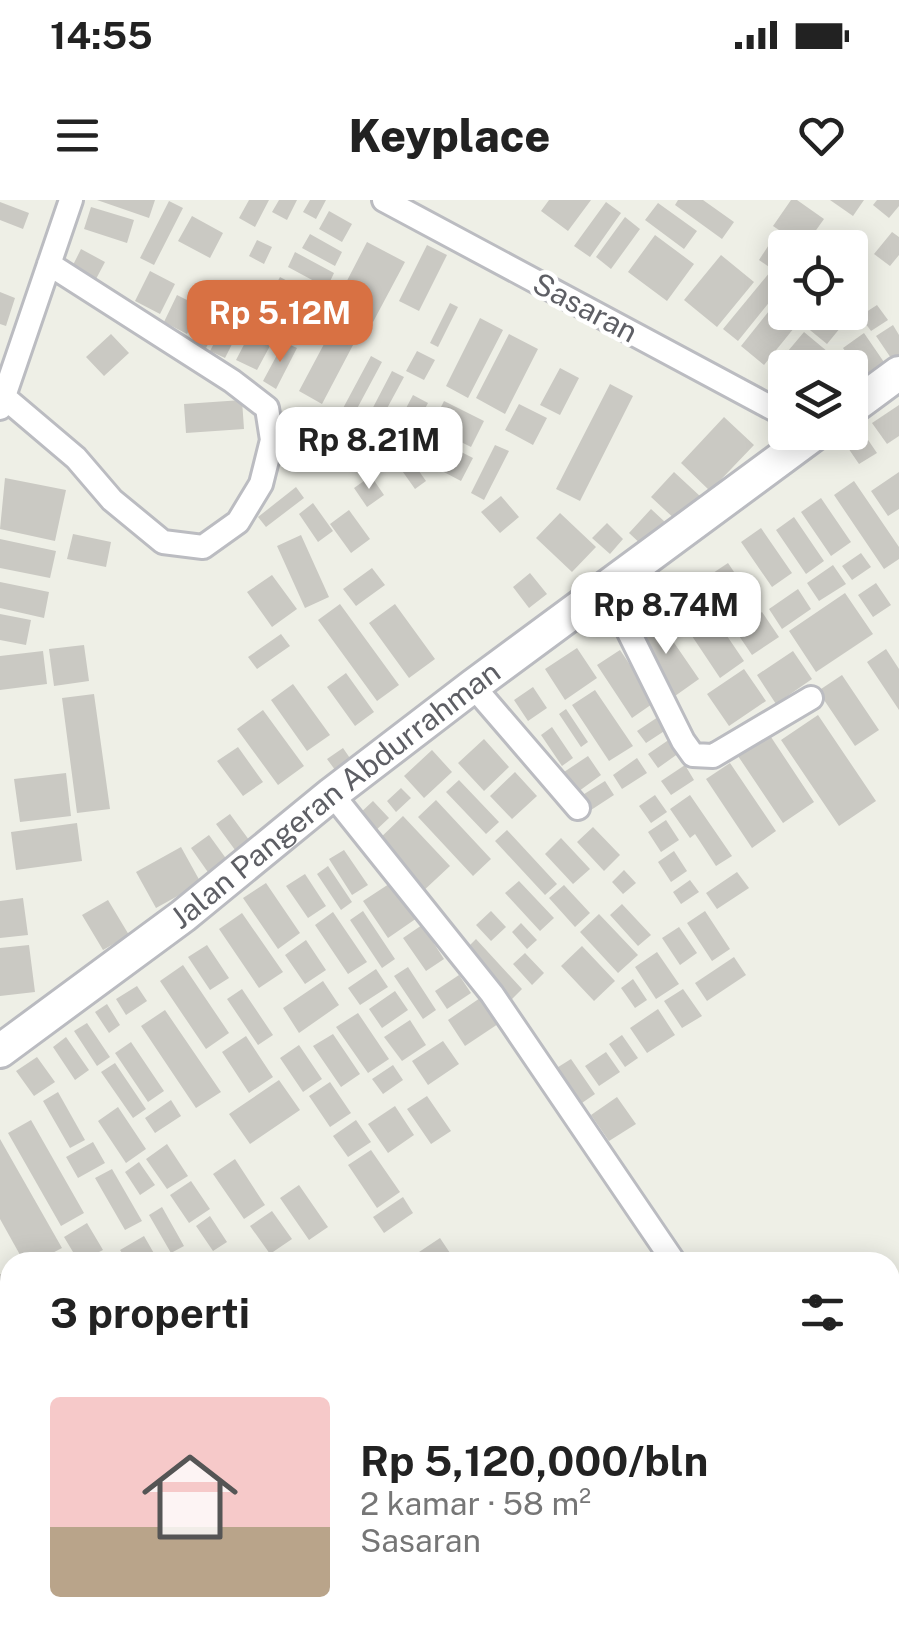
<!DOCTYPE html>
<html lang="id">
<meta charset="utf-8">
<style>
body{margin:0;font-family:"Public Sans",sans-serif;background:#f6f6f6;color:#222;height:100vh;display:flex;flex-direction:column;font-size:38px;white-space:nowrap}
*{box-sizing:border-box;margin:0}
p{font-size:32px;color:#767676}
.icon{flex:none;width:55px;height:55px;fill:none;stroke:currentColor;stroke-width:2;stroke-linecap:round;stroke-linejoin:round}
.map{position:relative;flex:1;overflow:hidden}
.sheet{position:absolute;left:0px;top:1052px;width:900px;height:392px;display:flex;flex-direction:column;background:#fff;border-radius:30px 30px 0 0;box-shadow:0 5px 25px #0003}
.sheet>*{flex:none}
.tools{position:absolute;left:768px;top:30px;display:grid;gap:20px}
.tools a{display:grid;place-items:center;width:100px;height:100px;border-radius:10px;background:#fff;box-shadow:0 5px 25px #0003;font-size:50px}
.price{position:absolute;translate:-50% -85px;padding:0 22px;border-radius:20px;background:#fff;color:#222;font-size:32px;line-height:65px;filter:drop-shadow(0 2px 5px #0008)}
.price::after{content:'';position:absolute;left:50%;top:60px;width:30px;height:22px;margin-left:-15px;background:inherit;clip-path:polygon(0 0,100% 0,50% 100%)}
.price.current{background:#d87143;color:#fff}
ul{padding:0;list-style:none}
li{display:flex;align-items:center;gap:30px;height:250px;padding:0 50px}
li span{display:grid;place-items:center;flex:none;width:280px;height:200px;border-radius:10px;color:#555}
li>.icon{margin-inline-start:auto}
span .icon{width:120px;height:120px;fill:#fffc;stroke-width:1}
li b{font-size:42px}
h2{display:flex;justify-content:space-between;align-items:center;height:120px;padding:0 50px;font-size:42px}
.status{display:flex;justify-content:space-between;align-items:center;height:70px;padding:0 50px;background:#fff;direction:ltr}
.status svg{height:28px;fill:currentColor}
header{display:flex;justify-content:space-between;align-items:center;height:130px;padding:0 50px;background:#fff;font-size:45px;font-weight:800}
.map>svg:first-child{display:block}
</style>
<div class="status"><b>14:55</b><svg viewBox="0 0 49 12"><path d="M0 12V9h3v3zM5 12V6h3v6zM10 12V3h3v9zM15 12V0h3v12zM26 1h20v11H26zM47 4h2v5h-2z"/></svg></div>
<header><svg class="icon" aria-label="menu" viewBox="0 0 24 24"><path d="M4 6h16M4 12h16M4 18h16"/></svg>Keyplace<svg class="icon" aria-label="heart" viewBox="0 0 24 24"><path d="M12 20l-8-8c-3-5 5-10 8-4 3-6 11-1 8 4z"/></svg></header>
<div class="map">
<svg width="899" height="1444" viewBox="0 0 899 1444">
<rect width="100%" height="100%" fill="#eeefe6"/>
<path fill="#cac9c3" d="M97,0H155L149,18Z
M249,0H269L255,27L239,18Z
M279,0H297L287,20L272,12Z
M310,0H326L316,19L303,12Z
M549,0H591L568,31L541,11Z
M678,0H703L734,22L722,39L675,5Z
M791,0H797L824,19L804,47L773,26Z
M830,0H864L853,16Z
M877,0H899V6L889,18L873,5Z
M169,1L183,8L154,65L140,58Z
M0,2L29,13L23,29L0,20Z
M606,2L621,13L590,57L574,46Z
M658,3L697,31L684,49L645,20Z
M91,7L134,20L127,43L84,29Z
M329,11L352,24L342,42L319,29Z
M192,16L223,33L210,58L178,41Z
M625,17L640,29L611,69L596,57Z
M892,32L899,37V55L890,66L874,54Z
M310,34L342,52L335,66L302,48Z
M655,35L694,64L667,101L628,72Z
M774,37L789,48H785V78L759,60Z
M257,40L272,47L264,64L249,56Z
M367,42L405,62L373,122L336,102Z
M427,45L447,55L419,111L399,101Z
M81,49L105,62L96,79L72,67Z
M295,52L334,73L327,88L288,67Z
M721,55L754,82L717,127L684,100Z
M150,71L175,84L160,114L135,101Z
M770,72L784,84L738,141L723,129Z
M280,77L321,99L312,116L271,94Z
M241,91L255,99L225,158L210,151Z
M785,91V112H807L764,165L741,146Z
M0,92L15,98L6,126L0,124Z
M177,95L201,107L187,134L164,122Z
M450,103L458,107L438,147L430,143Z
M211,104L225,111L203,154L189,147Z
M273,105L313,127L304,143L264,122Z
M877,105L888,120L871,131L860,116Z
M815,112H834L845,122L827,144L805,126Z
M340,114L363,126L322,204L299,191Z
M480,118L503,130L468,198L446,186Z
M893,125L899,135V156L893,161L876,136Z
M804,132L828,152L816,168H796L783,157Z
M250,133L271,144L257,170L236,160Z
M864,133L888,168L867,182L843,148Z
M111,134L129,153L104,176L86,157Z
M509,134L538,149L505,214L476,198Z
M284,142L297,148L276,189L263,181Z
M417,151L435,160L424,180L406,171Z
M371,156L382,162L352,218L341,212Z
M560,168L579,178L560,215L540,205Z
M392,171L404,177L378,225L367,219Z
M610,184L633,196L580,301L556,289Z
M413,195L428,203L409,239L394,231Z
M242,200L244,229L186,233L184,204Z
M444,201L484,221L471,247L431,227Z
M519,204L547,218L533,245L505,230Z
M899,205V236L887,244L872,223Z
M724,217L754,245L710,291L681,263Z
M864,234L877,253L859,264L846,245Z
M430,236L473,258L461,281L419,259Z
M381,238L390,251L371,265L362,252Z
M495,245L509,251L484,300L471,293Z
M409,257L426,281L415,289L398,265Z
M674,272L701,297L678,322L651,297Z
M899,272V309L888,316L871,291Z
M371,276L384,295L367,307L354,288Z
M5,278L66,290L55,341L0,329Z
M854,281L899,347V359L884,369L834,295Z
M296,287L304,298L266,327L258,317Z
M501,296L519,317L500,333L481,312Z
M821,298L851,342L831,356L801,312Z
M313,303L333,331L318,342L299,314Z
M651,309L665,322L643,346L629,333Z
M349,310L370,339L351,353L330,324Z
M560,313L596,347L572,372L536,338Z
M794,317L824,361L806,374L776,330Z
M607,323L623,339L610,354L592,338Z
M761,328L792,373L772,387L741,342Z
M73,334L111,342L106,367L67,359Z
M301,335L329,397L305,408L277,346Z
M0,339L56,351L50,378L0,368Z
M861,353L871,367L852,380L842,366Z
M728,363L757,406L731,424L701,381Z
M833,365L846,384L819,401L807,383Z
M372,368L385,385L356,406L343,389Z
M530,373L547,394L529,408L513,387Z
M272,375L297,409L272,427L247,392Z
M0,382L49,392L44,418L0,408Z
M876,383L891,405L873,417L858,395Z
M798,389L811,409L782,429L769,409Z
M845,393L873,434L816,472L789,431Z
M704,402L744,461L720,478L680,418Z
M340,404L399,485L377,501L318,420Z
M395,404L435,459L409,478L369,423Z
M762,412L779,437L752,455L735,430Z
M0,414L31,420L26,445L0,440Z
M657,418L699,479L675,496L633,434Z
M281,434L290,446L257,469L248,457Z
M84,445L89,481L54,486L49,449Z
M577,448L597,478L565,500L545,469Z
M886,449L899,469V510L867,462Z
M620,450L655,502L632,518L597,465Z
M43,451L47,484L0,490V456Z
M793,451L812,479L776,504L757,475Z
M744,469L766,501L729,526L707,494Z
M346,473L374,512L355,526L327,487Z
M842,475L879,530L855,546L818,491Z
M293,484L330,535L307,551L271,500Z
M533,487L547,508L528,521L514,500Z
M595,490L633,546L609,561L572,505Z
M94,494L110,609L77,613L62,498Z
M566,509L588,542L581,547L559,514Z
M263,510L304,566L278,585L237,529Z
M661,515L669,528L646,543L637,531Z
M818,515L876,601L839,626L781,540Z
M552,527L573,558L562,566L541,535Z
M769,534L814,602L783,623L738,556Z
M484,539L509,567L484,591L458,563Z
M670,539L679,553L658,568L648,554Z
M238,547L263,582L243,596L217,561Z
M343,548L356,567L341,578L327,559Z
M432,550L452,572L424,598L404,576Z
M588,556L601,575L575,594L561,574Z
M637,558L647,573L622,589L613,575Z
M730,563L776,631L752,648L706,579Z
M685,565L694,580L671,595L661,581Z
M515,572L537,596L512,619L490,596Z
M66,573L71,616L20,622L14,579Z
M459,580L499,622L486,634L446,592Z
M605,581L614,595L591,610L581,596Z
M401,588L411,598L396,612L387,601Z
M655,595L667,612L651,623L639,606Z
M690,595L732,656L716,666L695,634L690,638L670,609Z
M436,600L491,659L473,676L418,617Z
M373,601L389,618L374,632L358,615Z
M230,614L252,644L238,654L216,624Z
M403,616L450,666L421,693L375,643Z
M666,620L679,640L661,652L648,632Z
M77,623L82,661L16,670L11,632Z
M593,627L620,655L604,671L577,642Z
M507,630L557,684L545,695L495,641Z
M209,635L230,664L212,678L191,648Z
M561,638L590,669L573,684L545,654Z
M181,647L201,683L156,708L136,672Z
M344,650L368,685L352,695L329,659Z
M674,651L687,671L671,682L658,662Z
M328,666L352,702L341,710L317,674Z
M624,670L636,683L623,694L612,682Z
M737,672L749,688L717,709L706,693Z
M305,674L326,706L308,718L286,686Z
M690,680L699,692L681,704L673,692Z
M519,681L554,718L540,731L505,693Z
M392,682L417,718L388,738L363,701Z
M266,683L300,733L278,749L243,698Z
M564,685L590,713L575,727L549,698Z
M23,698L28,735L0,738V701Z
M108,700L129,735L103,750L82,715Z
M622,704L651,735L638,746L610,715Z
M363,711L395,759L382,768L350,720Z
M491,711L506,727L491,741L476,725Z
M705,711L730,749L712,761L687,723Z
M333,712L367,762L348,774L315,725Z
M242,713L283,772L259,788L219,729Z
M599,714L638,755L618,773L580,732Z
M521,723L537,740L527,749L512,732Z
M422,725L444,759L426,771L403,738Z
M679,727L697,753L680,765L662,738Z
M476,739L522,789L507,804L461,754Z
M306,740L326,770L305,784L285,755Z
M29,745L35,792L0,796V748Z
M207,745L229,778L210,790L188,757Z
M582,746L615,781L594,801L561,766Z
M657,752L679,784L656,799L635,767Z
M525,753L544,773L532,785L513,764Z
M734,757L746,775L707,801L695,783Z
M183,765L229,833L206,849L160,781Z
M408,767L436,810L423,819L394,776Z
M376,769L388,787L360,805L348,788Z
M459,775L471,793L447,809L435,791Z
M633,779L647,800L635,808L621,788Z
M323,781L339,805L299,833L283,808Z
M137,786L147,801L126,815L116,799Z
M242,789L273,835L258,845L227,799Z
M683,789L702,816L682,828L664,801Z
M395,791L408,810L382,828L369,809Z
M483,796L501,822L465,846L448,820Z
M107,804L120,825L109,833L95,812Z
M658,809L675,835L647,853L630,828Z
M165,810L221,892L196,908L141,826Z
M358,813L389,859L368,873L336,827Z
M410,820L426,845L402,861L384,837Z
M87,823L110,857L97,866L74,831Z
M333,834L360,874L341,887L313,846Z
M622,835L638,858L625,867L609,844Z
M246,836L273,877L249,893L222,852Z
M66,837L89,870L75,880L53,847Z
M443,841L459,864L428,885L412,861Z
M131,842L164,891L148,902L115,853Z
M299,845L322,879L303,892L280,858Z
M606,852L620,872L599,886L585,866Z
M37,857L55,882L34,896L16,871Z
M571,859L595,894L579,905L555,869Z
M115,863L146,909L133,918L101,872Z
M393,865L403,880L383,894L372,879Z
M279,880L300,910L250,944L229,914Z
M330,882L351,913L330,927L309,896Z
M58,892L85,940L70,948L43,901Z
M427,896L451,931L431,944L407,909Z
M617,897L636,924L609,941L591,915Z
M171,900L181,916L155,933L145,918Z
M395,906L414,935L388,953L368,924Z
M118,907L146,949L126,963L98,921Z
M31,920L84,1013L61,1026L8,933Z
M356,920L371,942L348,957L333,936Z
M0,939L62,1048L35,1062H24L0,1019Z
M93,942L105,963L78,978L66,957Z
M167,944L188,976L167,989L146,959Z
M371,950L400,992L377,1008L348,965Z
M235,959L265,1005L244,1019L213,974Z
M139,962L155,985L140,995L125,972Z
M112,969L142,1021L125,1030L95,978Z
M191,981L210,1009L189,1023L170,995Z
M299,985L328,1027L309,1040L280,998Z
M403,997L413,1013L384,1033L373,1017Z
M162,1007L184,1046L171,1053L149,1015Z
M272,1011L292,1039L270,1054L250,1026Z
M210,1016L227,1042L213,1051L196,1026Z
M87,1023L103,1050L79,1062L64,1037Z
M144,1036L159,1062H128L120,1050Z
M440,1038L454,1059L449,1062H425L419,1052Z
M0,1074L10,1076L6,1117L0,1116Z
M40,1435H73V1444H41Z
M178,1435H210V1444H179Z
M222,1435H259V1444H222Z"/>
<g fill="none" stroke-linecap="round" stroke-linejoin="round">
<defs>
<path id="street" d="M384,0L785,215
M4,197L76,258L112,300L163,342L203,347L238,322L261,284L272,240L267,208L232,181L49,64
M0,208L71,0
M607,388L683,541L693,555L713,556L811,498
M473,486L578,608
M332,594L492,794L674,1062
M0,1124L10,1125
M0,1257L10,1259
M890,1398L899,1413
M0,1404H10"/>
<g id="secondary">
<path d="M850,209L899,173"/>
<path id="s1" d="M0,851L183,716L332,594L473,486L817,232"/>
</g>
</defs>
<use href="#street" stroke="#bbbcc1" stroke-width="28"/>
<use href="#secondary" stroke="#babbc0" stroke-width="38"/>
<use href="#street" stroke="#fff" stroke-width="22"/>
<use href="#secondary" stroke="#fff" stroke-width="32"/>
</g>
<g text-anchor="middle" stroke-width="9" stroke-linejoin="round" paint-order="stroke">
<g font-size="30" fill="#5e5f65" stroke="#fff">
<text transform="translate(585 108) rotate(28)" y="10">Sasaran</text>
<text dy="10" stroke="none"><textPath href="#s1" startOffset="422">Jalan Pangeran Abdurrahman</textPath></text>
</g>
</g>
</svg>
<div class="tools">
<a><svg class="icon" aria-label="locate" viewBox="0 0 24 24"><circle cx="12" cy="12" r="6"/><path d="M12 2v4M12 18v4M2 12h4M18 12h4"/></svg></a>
<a><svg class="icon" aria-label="layers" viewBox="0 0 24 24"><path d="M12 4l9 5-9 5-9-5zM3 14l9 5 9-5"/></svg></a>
</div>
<b class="price current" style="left:280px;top:165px">Rp 5.12M</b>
<b class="price" style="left:369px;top:292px">Rp 8.21M</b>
<b class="price" style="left:666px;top:457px">Rp 8.74M</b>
<section class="sheet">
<h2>3 properti<svg class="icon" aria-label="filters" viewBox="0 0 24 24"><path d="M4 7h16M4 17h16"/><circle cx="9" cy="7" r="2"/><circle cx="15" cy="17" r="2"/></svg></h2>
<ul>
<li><span style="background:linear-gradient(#f6c9c9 65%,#b9a48a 0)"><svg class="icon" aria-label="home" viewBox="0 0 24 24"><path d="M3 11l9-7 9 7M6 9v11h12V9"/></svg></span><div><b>Rp 5,120,000/bln</b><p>2 kamar · 58 m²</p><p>Sasaran</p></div></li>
</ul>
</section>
</div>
